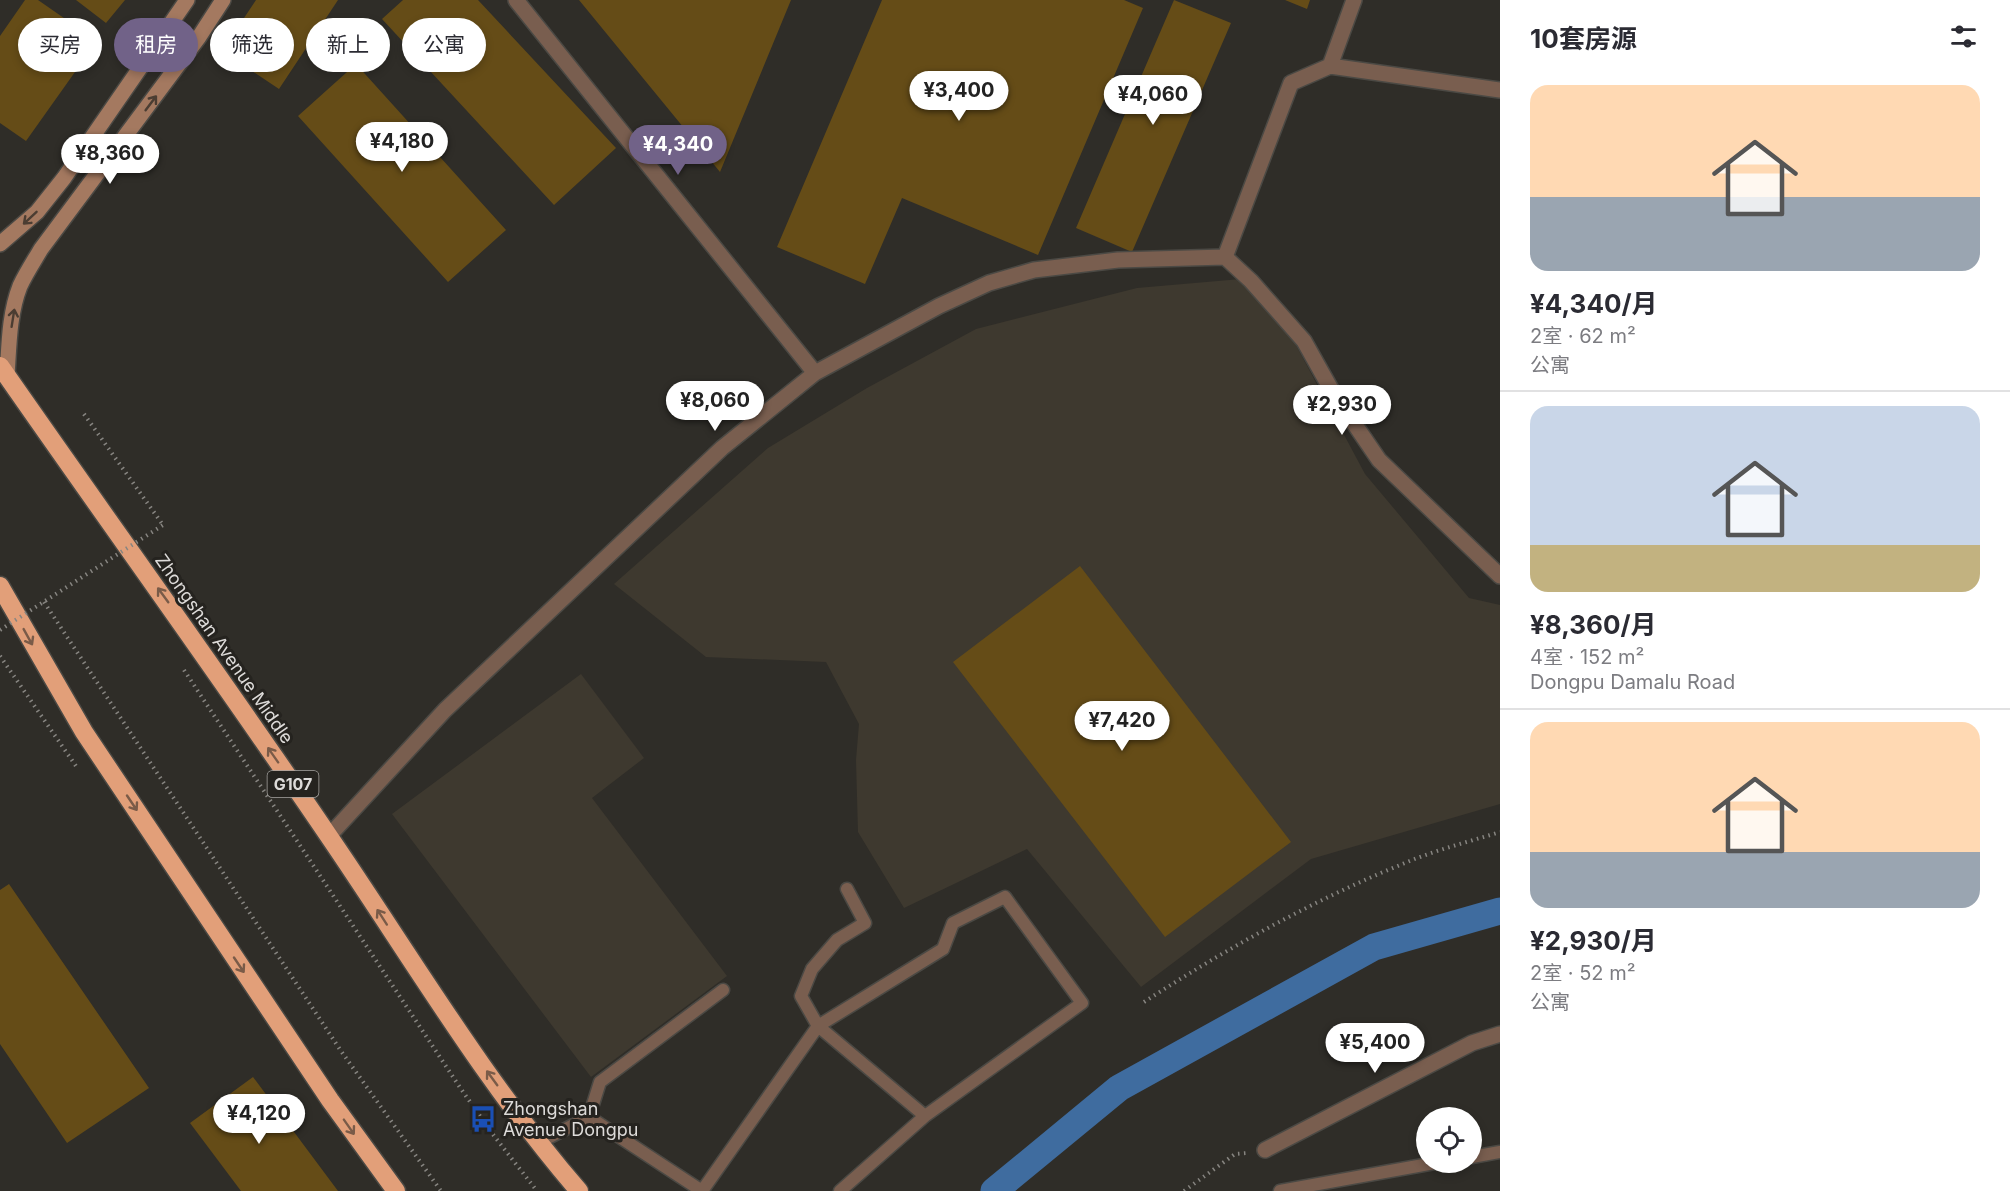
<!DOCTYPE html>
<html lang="zh">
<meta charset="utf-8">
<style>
body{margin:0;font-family:Inter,"Noto Sans SC",sans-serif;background:#f2f2f3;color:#2b2b33;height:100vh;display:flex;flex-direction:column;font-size:22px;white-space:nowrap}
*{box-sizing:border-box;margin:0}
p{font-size:20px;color:#7c7c81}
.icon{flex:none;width:33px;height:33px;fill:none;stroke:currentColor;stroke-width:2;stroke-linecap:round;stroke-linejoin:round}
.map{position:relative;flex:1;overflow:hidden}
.side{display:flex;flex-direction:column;background:#fff;width:510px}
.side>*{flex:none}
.top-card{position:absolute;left:18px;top:18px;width:570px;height:54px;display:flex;gap:12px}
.fabs{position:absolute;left:1416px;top:1107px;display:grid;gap:12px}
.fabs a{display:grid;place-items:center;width:66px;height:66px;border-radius:50%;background:#fff;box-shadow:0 3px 9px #0003;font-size:30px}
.price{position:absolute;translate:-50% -51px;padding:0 14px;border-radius:21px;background:#fff;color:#222;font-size:20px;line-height:39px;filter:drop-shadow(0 2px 3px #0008)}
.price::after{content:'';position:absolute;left:50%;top:36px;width:18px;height:14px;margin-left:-9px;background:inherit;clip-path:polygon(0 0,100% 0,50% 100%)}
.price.active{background:#716288;color:#fff}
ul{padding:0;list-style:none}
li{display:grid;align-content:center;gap:12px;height:318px;padding:0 30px}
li+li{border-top:2px solid #e1e1e2}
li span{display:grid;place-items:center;height:186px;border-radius:18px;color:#555}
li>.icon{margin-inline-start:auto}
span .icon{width:108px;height:108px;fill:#fffc;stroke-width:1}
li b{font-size:26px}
h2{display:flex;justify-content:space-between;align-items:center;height:72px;padding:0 30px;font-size:26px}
.pill{padding:0 21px;border-radius:27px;background:#fff;box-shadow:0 3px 9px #0003;font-size:21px;line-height:54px}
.pill.active{background:#716288;color:#fff}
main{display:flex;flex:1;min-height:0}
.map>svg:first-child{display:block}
</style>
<main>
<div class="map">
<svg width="1500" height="1191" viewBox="0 0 1500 1191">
<rect width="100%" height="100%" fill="#2f2d28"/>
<path fill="#3e392f" d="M1241,279L1282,319L1365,474L1469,598L1500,605V804L1311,859L1141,987L1027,849L904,908L858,832L856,760L859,724L826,662L706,657L614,584L768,448L867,388L976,329L1137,288Z
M581,674L644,758L592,798L727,976L591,1077L392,814Z"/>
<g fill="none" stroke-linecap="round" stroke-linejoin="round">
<path stroke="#3f6c9f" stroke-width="27" d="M994,1191L1119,1088L1374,947L1500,911"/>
</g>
<path fill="#654c17" d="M25,0H38L97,41L26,141L0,123V36Z
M76,0H125L106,23Z
M256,0H338L279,89L222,51Z
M403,0H478L616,148L554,205L382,19Z
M579,0H791L720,172Z
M882,0H1124L1143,8L1038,255L902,198L865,284L777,247Z
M1174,0L1231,23L1132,252L1076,228Z
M1285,0H1310L1307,9Z
M356,64L506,230L448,282L298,116Z
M1080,566L1291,842L1165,937L953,662Z
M9,884L149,1088L67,1143L0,1044V890Z
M253,1077L338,1191H241L190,1123Z"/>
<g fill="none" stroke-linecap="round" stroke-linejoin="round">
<defs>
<path id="lane" d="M847,889L865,923L837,940L812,969L801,996L818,1026L925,1116
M589,1117L600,1082L723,990
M540,1142L589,1117L702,1191
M1472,1157L1500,1152
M702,1191L818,1026L943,949L953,923L1005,897L1082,1003L925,1116L840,1191
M1280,1191L1440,1162"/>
<path id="street" d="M516,0L815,373
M1330,66L1354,0
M1225,257L1291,83L1330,66L1500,90
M329,836L445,710L722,448L815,373L939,306L989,283L1034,270L1118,260L1225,257L1251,281L1304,341L1332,391L1379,460L1500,576
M1265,1150L1472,1043L1500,1034"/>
<path id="secondary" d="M0,244L37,212L64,178L187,0
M7,376C9,346 9,314 20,286C26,273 34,261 41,249L199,37L223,0"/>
<path id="highway" d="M0,366C109,523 221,677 328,835C410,955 484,1081 579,1191
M0,586L84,732L330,1100L396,1191"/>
</defs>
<use href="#lane" stroke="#4b4944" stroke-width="15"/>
<use href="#street" stroke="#4b4944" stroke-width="18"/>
<use href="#secondary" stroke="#4b4944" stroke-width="18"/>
<use href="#highway" stroke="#4b4944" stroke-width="21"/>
<path stroke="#878581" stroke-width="4" stroke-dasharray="1.5 4.5" stroke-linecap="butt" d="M84,414L163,525
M44,602L341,1051L441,1191
M0,656L78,769
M184,670L459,1086L491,1132L537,1191
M1144,1002C1226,949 1313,900 1405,863C1435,850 1468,842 1500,832
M1184,1191L1235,1154L1247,1153"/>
<use href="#lane" stroke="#795e4f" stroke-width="12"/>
<use href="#street" stroke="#795e4f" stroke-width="15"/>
<use href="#secondary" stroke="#a47960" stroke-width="15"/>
<use href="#highway" stroke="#e29f79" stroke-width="18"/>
<path stroke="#878581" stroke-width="4" stroke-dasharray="1.5 4.5" stroke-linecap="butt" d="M0,630L163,525"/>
</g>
<defs><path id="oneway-shaft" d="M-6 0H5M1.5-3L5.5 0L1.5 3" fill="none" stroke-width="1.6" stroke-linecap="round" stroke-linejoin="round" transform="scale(1.5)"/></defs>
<g stroke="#4b3d32">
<use href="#oneway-shaft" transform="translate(151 103) rotate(-53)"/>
<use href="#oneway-shaft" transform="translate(30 218) rotate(137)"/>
<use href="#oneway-shaft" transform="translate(13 318) rotate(-81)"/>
</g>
<g stroke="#7a5b48">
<use href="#oneway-shaft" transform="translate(163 595) rotate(-126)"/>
<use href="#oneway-shaft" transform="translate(28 637) rotate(61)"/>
<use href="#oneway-shaft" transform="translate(273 755) rotate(-125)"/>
<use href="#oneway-shaft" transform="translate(132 803) rotate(56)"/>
<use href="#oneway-shaft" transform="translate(382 917) rotate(-123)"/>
<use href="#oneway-shaft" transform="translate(239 965) rotate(56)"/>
<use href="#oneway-shaft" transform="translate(492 1078) rotate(-126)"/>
<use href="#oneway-shaft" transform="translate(349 1127) rotate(55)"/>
</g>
<defs>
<symbol id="bus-bare" viewBox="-9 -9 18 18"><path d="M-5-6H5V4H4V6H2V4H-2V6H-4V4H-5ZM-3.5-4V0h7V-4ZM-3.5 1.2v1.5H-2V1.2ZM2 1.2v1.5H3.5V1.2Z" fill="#1a4fb4" stroke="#25231f" stroke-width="2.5" paint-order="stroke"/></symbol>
</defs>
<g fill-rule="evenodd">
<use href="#bus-bare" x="464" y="1100" width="38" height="38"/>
</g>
<g text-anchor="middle" stroke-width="6" stroke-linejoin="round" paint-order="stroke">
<rect fill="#25231f" stroke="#a6a4a1" stroke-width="1.5" x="267.5" y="771" width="51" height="26" rx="4.5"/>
<g font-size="16" font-weight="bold" fill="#dddbd9">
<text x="293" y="790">G107</text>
</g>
<g font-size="18" fill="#dddbd9" stroke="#25231f">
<text transform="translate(224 649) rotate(55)" y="6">Zhongshan Avenue Middle</text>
</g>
<g font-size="18" fill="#dddbd9" stroke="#25231f" text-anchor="start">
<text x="503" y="1115">Zhongshan<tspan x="503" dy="21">Avenue Dongpu</tspan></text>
</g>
</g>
</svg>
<div class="fabs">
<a><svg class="icon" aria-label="locate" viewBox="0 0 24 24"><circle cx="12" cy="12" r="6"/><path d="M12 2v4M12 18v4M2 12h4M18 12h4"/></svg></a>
</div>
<b class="price" style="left:959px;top:122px">¥3,400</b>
<b class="price" style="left:1153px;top:126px">¥4,060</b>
<b class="price" style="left:402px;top:173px">¥4,180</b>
<b class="price active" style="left:678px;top:176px">¥4,340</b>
<b class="price" style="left:110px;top:185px">¥8,360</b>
<b class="price" style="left:715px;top:432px">¥8,060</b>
<b class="price" style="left:1342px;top:436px">¥2,930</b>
<b class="price" style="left:1122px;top:752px">¥7,420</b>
<b class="price" style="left:1375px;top:1074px">¥5,400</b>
<b class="price" style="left:259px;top:1145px">¥4,120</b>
<div class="top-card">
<a class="pill">买房</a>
<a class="pill active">租房</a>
<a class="pill">筛选</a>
<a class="pill">新上</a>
<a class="pill">公寓</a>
</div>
</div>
<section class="side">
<h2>10套房源<svg class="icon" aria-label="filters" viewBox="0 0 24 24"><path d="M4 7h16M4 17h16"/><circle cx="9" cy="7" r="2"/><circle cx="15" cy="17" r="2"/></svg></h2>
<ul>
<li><span style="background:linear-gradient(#ffd9b3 60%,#9aa5b1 0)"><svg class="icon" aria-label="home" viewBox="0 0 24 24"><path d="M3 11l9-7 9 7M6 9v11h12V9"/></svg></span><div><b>¥4,340/月</b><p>2室 · 62 m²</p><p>公寓</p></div></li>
<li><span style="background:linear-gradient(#c9d6e8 75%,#c2b280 0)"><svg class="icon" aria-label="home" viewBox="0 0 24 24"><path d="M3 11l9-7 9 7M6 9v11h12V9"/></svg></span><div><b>¥8,360/月</b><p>4室 · 152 m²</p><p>Dongpu Damalu Road</p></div></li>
<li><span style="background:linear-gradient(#ffd9b3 70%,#9aa5b1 0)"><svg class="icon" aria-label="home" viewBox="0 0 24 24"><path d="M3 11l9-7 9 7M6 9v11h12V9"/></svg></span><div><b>¥2,930/月</b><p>2室 · 52 m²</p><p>公寓</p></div></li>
</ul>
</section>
</main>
